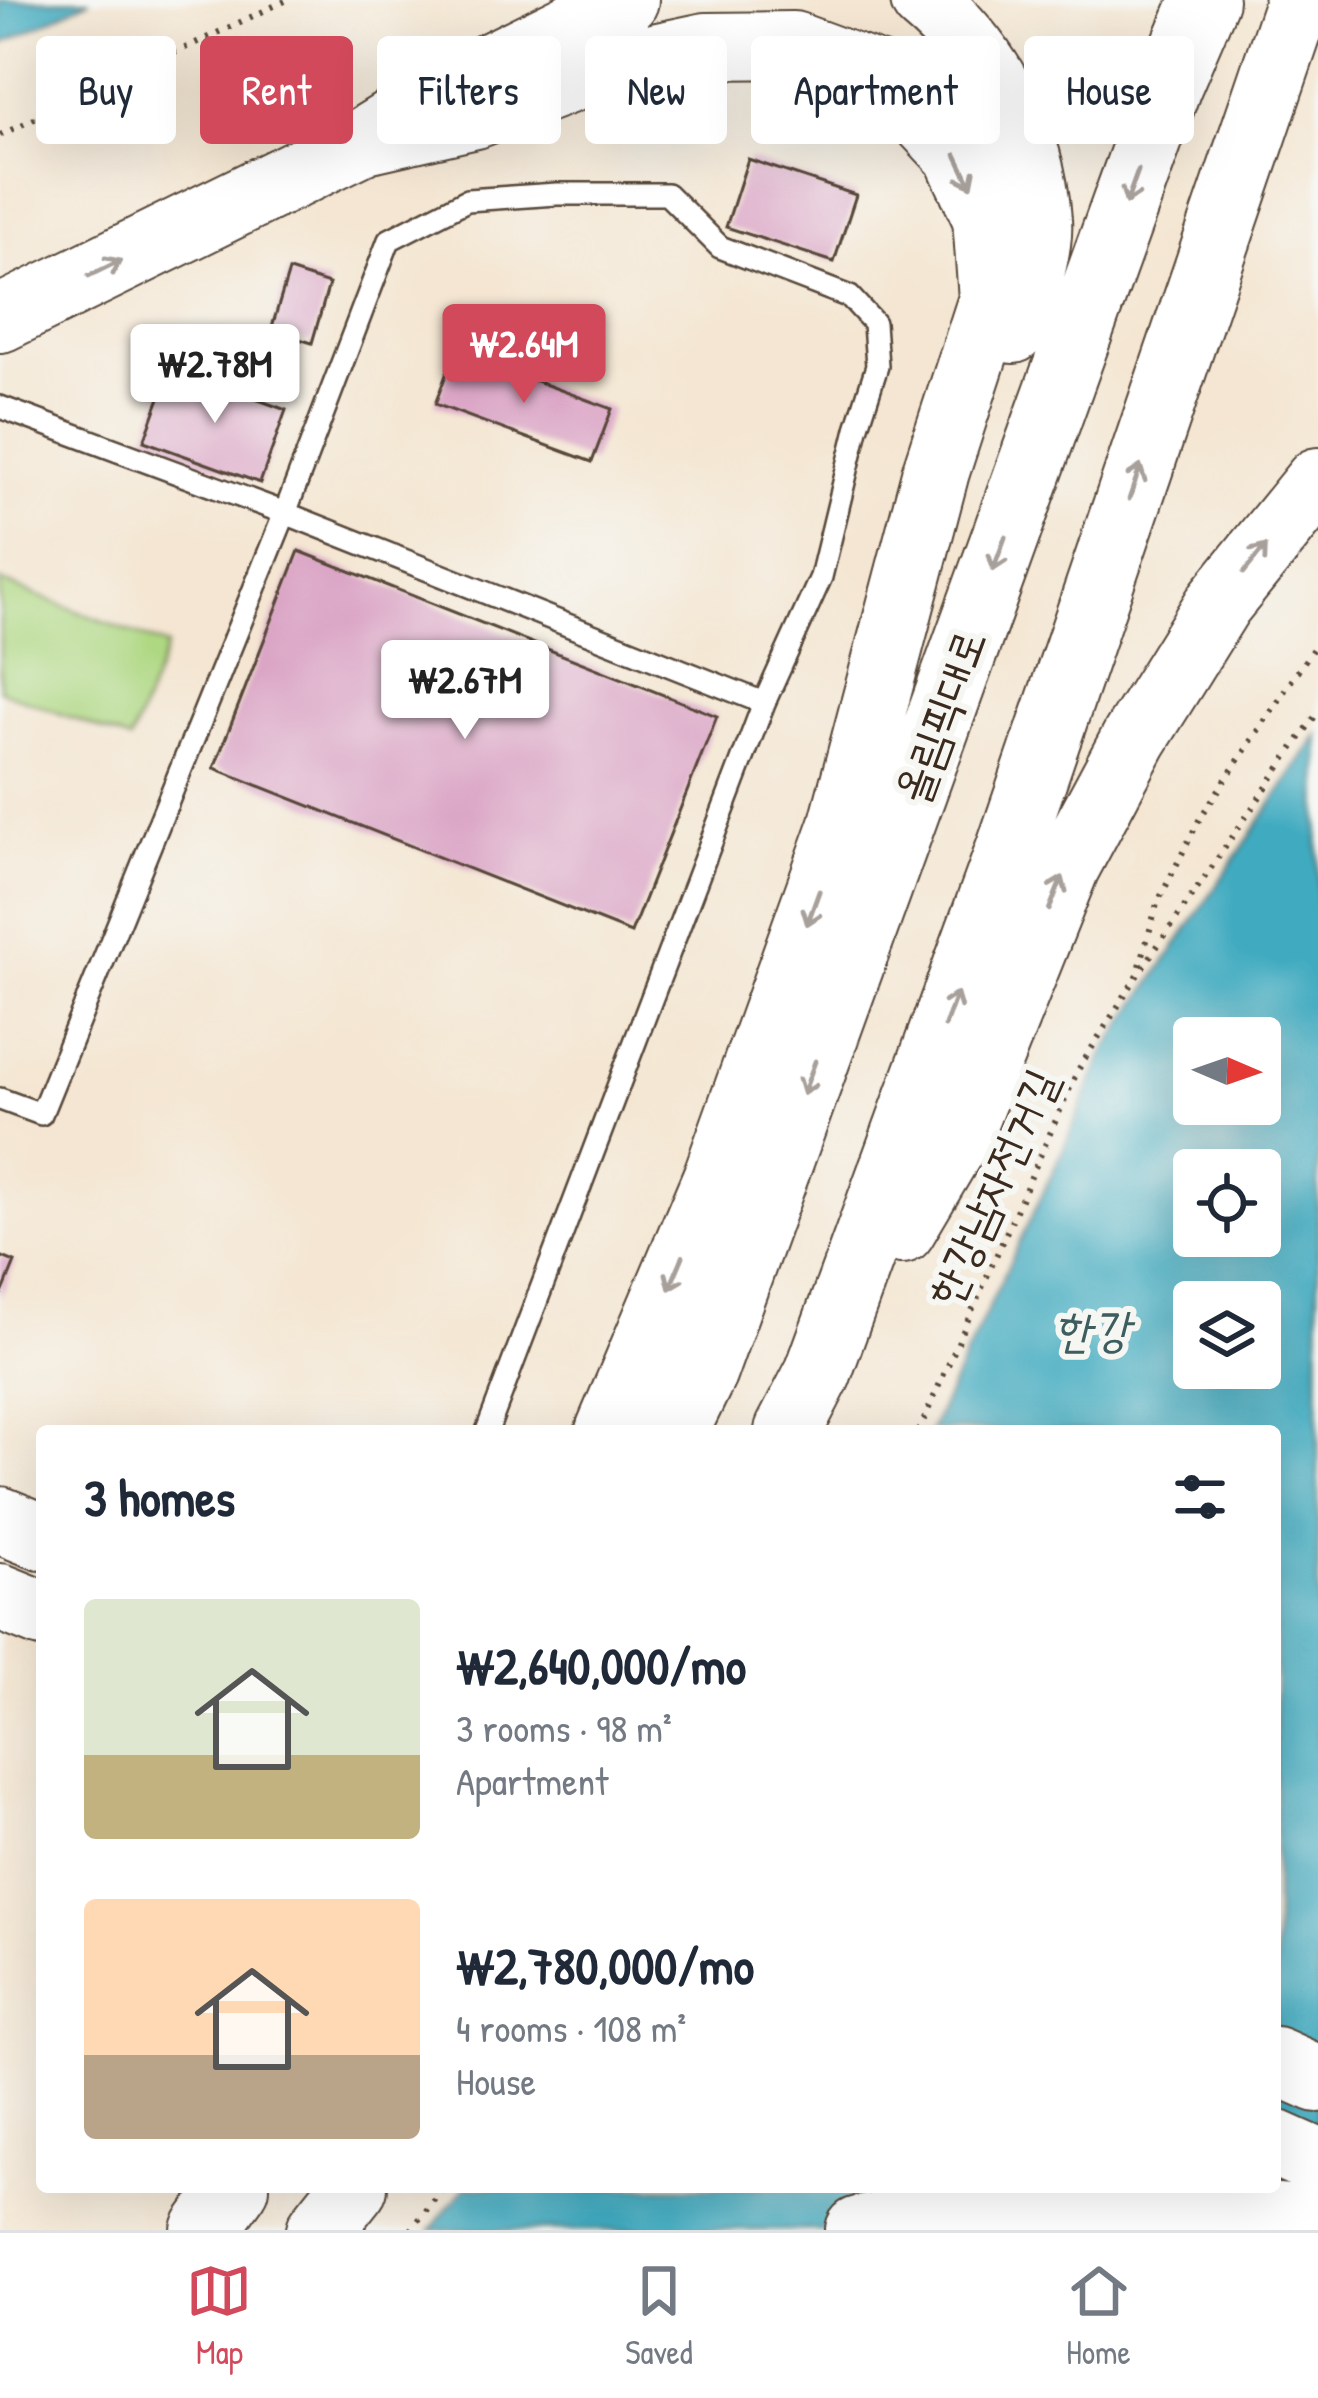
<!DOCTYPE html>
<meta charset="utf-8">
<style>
body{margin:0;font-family:"Patrick Hand","Poor Story",sans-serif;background:#f2f2f3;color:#1f2937;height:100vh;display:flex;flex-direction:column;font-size:45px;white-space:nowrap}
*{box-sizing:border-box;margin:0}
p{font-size:39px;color:#747a83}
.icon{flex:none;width:66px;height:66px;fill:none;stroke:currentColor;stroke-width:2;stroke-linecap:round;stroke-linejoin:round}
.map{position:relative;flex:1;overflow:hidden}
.side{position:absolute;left:36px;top:1425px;width:1245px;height:768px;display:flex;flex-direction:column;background:#fff;border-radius:12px;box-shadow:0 12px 48px #0002}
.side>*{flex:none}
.banner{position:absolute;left:36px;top:36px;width:1248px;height:108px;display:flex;gap:24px}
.needle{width:78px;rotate:92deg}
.buttons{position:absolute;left:1173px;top:1017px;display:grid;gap:24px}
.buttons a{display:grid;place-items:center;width:108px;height:108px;border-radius:12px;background:#fff;box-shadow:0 12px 48px #0002;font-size:60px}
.price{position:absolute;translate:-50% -102px;padding:0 27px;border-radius:12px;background:#fff;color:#222;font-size:39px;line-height:78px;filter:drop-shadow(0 3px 6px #0008)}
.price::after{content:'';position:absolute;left:50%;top:72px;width:36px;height:27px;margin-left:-18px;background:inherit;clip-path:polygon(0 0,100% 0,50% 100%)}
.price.current{background:#d1495b;color:#fff}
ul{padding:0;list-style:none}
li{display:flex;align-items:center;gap:36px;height:300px;padding:0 48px}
li span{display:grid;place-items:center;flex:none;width:336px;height:240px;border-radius:12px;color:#555}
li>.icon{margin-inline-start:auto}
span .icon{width:144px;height:144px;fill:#fffc;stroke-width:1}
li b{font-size:51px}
h2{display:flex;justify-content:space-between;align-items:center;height:144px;padding:0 48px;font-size:51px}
.chip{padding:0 42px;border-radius:12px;background:#fff;box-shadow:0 12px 48px #0002;font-size:42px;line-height:108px}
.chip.current{background:#d1495b;color:#fff}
.dock{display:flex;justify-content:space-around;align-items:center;height:168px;border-top:3px solid #e0e1e3;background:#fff;font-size:33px;color:#747a83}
.dock a{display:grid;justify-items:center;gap:6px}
.dock .current{color:#d1495b}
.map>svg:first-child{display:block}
</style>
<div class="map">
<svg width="1318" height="2230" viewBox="0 0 1318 2230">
<rect width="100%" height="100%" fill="#f6f6f2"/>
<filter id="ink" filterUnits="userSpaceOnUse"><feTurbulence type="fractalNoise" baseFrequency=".00833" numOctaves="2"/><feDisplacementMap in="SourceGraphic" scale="24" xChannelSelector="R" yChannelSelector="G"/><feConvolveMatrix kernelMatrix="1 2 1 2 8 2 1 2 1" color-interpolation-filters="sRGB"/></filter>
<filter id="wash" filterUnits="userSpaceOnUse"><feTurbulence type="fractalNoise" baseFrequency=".004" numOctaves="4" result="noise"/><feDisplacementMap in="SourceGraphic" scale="48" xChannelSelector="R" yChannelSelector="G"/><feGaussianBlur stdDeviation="2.7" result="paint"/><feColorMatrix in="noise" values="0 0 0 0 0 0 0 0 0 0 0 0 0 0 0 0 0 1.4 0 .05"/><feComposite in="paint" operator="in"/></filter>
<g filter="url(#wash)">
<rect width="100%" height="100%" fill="#f4e6d2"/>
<path fill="#afd883" stroke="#758150" stroke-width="3" d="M0,581L167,646L130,741L0,690Z"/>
<path fill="#40aac0" stroke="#3e6a6f" stroke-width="3" fill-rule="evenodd" d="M0,0H90L0,45Z
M1318,735V2230H431L465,2187H1275V1431H930L1062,1152L1105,1051ZM1194,1038H1260V1104H1194ZM1194,1170H1260V1236H1194ZM1194,1302H1260V1368H1194Z"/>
<g id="blocks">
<path fill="#dba6c6" d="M748,159L856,195L834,262L726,227Z
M289,271L329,284L312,343L271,330Z
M455,351L612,409L592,462L435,404Z
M171,368L286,410L260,483L144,441Z
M299,551L717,716L631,933L214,768Z
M0,1256L15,1262L0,1299Z"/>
</g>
</g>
<g filter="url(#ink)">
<use href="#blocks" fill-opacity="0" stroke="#574639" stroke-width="3"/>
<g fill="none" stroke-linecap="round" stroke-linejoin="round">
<defs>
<path id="service" d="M0,407L285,513L764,703
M0,1099L41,1114L285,513L389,240L467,200L557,194H667L720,247L850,297L874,323L877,366L857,429L821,577L764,703L487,1431"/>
<path id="primary" d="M0,1520L42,1537
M0,1597L42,1614
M1275,2060L1318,2079
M1275,2143L1318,2162"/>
<path id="trunk" d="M924,0C990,55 1032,135 1038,220C1041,250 1023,301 1013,330
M365,140L475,115L597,69L706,46L793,45L888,80L957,154L986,218L992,299L936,471L842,827L716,1178L609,1431
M0,319L365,140L462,80L625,0
M902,1230L960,1132L1066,867L1135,738L1219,603L1318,481
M675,1431L704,1371L1168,86L1205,0
M788,1431L818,1373L1011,845L1299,0
M205,2230L236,2187
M320,2230L354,2187
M859,2230L978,2205L1094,2204L1318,2220"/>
</defs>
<use href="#service" stroke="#574639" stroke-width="26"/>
<use href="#primary" stroke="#574639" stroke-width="70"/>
<use href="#trunk" stroke="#574639" stroke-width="70"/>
<path stroke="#574639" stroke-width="6" stroke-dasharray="3 9" stroke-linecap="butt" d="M0,135L287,0
M1140,966L1157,904L1200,818L1318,641
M919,1431L1078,1070L1137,976L1318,712
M411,2230L444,2187"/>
<use href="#service" stroke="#fff" stroke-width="21"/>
<use href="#primary" stroke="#fff" stroke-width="66"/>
<use href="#trunk" stroke="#fff" stroke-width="66"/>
</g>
<defs><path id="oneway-shaft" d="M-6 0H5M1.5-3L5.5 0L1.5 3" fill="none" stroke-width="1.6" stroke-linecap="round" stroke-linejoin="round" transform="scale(3)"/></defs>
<g stroke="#a79f9a">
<use href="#oneway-shaft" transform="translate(964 171) rotate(64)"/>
<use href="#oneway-shaft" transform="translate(1132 187) rotate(110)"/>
<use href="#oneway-shaft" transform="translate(105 268) rotate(-26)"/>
<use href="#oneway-shaft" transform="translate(1135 482) rotate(-71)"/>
<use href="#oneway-shaft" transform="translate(999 554) rotate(110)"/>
<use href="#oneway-shaft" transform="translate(1255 559) rotate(-51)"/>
<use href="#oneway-shaft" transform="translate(1056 893) rotate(-68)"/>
<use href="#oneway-shaft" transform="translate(813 908) rotate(110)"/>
<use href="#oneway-shaft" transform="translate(951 1009) rotate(-70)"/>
<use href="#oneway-shaft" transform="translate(809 1078) rotate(110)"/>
<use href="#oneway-shaft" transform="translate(676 1273) rotate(113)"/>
</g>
</g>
<g text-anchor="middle" stroke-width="12" stroke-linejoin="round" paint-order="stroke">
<g font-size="45" fill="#3b2a1e" stroke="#f6f6f2">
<text transform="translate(940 716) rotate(-70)" y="16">올림픽대로</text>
<text transform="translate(992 1187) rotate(-66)" y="16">한강남자전거길</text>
</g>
<g font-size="48" font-style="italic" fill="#3d5d5f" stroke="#f6f6f2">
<text x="1092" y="1346">한강</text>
</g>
</g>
</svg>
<div class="buttons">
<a><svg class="needle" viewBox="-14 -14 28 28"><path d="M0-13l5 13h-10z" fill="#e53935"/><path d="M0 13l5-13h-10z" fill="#747a83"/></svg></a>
<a><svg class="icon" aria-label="locate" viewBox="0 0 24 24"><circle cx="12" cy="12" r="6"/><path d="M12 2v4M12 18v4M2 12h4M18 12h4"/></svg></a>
<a><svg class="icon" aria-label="layers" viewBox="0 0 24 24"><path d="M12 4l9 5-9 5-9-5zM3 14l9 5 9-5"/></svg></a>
</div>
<b class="price current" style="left:524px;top:406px">₩2.64M</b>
<b class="price" style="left:215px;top:426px">₩2.78M</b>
<b class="price" style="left:465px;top:742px">₩2.67M</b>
<div class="banner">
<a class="chip">Buy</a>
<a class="chip current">Rent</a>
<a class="chip">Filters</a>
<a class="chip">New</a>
<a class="chip">Apartment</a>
<a class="chip">House</a>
</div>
<section class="side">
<h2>3 homes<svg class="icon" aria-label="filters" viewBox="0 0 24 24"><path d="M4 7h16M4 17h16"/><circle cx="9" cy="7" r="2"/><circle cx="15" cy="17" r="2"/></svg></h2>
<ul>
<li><span style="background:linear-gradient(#dfe7d0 65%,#c2b280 0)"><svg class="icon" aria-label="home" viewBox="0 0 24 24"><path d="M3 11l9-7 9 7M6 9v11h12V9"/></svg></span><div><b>₩2,640,000/mo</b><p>3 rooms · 98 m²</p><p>Apartment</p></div></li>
<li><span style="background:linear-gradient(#ffd9b3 65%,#b9a48a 0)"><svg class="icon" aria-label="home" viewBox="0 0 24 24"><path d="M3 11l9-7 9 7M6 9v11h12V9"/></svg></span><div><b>₩2,780,000/mo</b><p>4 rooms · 108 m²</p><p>House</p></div></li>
</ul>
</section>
</div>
<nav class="dock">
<a class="current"><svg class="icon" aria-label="map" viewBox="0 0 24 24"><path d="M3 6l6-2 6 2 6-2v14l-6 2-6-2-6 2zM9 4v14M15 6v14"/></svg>Map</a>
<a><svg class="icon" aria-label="saved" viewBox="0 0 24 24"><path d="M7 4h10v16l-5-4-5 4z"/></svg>Saved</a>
<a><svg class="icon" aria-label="home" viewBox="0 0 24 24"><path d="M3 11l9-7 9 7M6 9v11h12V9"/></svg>Home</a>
</nav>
